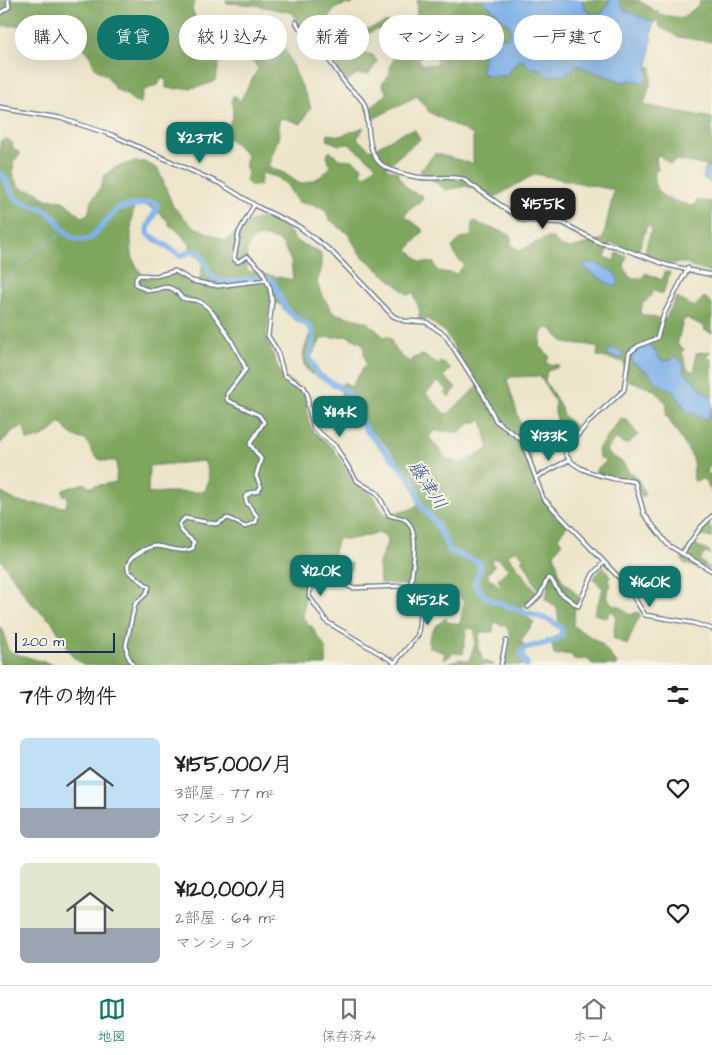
<!DOCTYPE html>
<html lang="ja">
<meta charset="utf-8">
<style>
body{margin:0;font-family:"Architects Daughter","Klee One",sans-serif;background:#f6f6f6;color:#222;height:100vh;display:flex;flex-direction:column;font-size:19px;white-space:nowrap}
*{box-sizing:border-box;margin:0}
p{font-size:16px;color:#767676}
.icon{flex:none;width:28px;height:28px;fill:none;stroke:currentColor;stroke-width:2;stroke-linecap:round;stroke-linejoin:round}
.map{position:relative;height:665px;overflow:hidden}
.sheet{display:flex;flex-direction:column;background:#fff;flex:1}
.sheet>*{flex:none}
.hud{position:absolute;left:15px;top:15px;width:682px;height:45px;display:flex;gap:10px}
.scale{position:absolute;left:15px;bottom:12px;width:100px;box-sizing:border-box;padding-left:5px;border:2px solid #1b2f5e;border-top:0;font-size:14px;line-height:18px;white-space:nowrap;color:#1b2f5e;-webkit-text-stroke:4px #f7f3e8;paint-order:stroke}
.price{position:absolute;translate:-50% -42px;padding:0 11px;border-radius:10px;background:#0f766e;color:#fff;font-size:16px;line-height:32px;filter:drop-shadow(0 1px 2px #0008)}
.price::after{content:'';position:absolute;left:50%;top:30px;width:15px;height:11px;margin-left:-8px;background:inherit;clip-path:polygon(0 0,100% 0,50% 100%)}
.price.selected{background:#222;color:#fff}
ul{padding:0;list-style:none}
li{display:flex;align-items:center;gap:15px;height:125px;padding:0 20px}
li span{display:grid;place-items:center;flex:none;width:140px;height:100px;border-radius:8px;color:#555}
li>.icon{margin-inline-start:auto}
span .icon{width:60px;height:60px;fill:#fffc;stroke-width:1}
li b{font-size:21px}
h2{display:flex;justify-content:space-between;align-items:center;height:60px;padding:0 20px;font-size:21px}
.chip{padding:0 18px;border-radius:22px;background:#fff;box-shadow:0 5px 20px #0002;font-size:18px;line-height:45px}
.chip.selected{background:#0f766e;color:#fff}
.tabs{display:flex;justify-content:space-around;align-items:center;height:70px;border-top:1px solid #e0e0e0;background:#fff;font-size:14px;color:#767676}
.tabs a{display:grid;justify-items:center;gap:2px}
.tabs .selected{color:#0f766e}
.map>svg:first-child{display:block}
</style>
<div class="map">
<svg width="712" height="665" viewBox="0 0 712 665">
<rect width="100%" height="100%" fill="#f7f3e8"/>
<filter id="ink" filterUnits="userSpaceOnUse"><feTurbulence type="fractalNoise" baseFrequency=".02" numOctaves="2"/><feDisplacementMap in="SourceGraphic" scale="10" xChannelSelector="R" yChannelSelector="G"/><feConvolveMatrix kernelMatrix="1 2 1 2 8 2 1 2 1" color-interpolation-filters="sRGB"/></filter>
<filter id="wash" filterUnits="userSpaceOnUse"><feTurbulence type="fractalNoise" baseFrequency=".0096" numOctaves="4" result="noise"/><feDisplacementMap in="SourceGraphic" scale="20" xChannelSelector="R" yChannelSelector="G"/><feGaussianBlur stdDeviation="1.12" result="paint"/><feColorMatrix in="noise" values="0 0 0 0 0 0 0 0 0 0 0 0 0 0 0 0 0 1.4 0 .05"/><feComposite in="paint" operator="in"/></filter>
<g filter="url(#wash)">
<rect width="100%" height="100%" fill="#ede5c9"/>
<path fill="#7ea65d" stroke="#4c6a5e" fill-rule="evenodd" d="M0,0H196L192,9L195,17L206,22H210C223,40 221,60 215,81C203,88 178,90 166,88V80L161,78L159,84L143,91L141,102L138,104L124,93L115,89L108,77L95,68L89,54L69,29L61,25L0,26Z
M226,0H357L350,6L347,4L336,8L330,15V26L357,33L388,22L390,28L375,30L359,38V52L373,55L377,62L369,74H356L346,82L320,47L304,36L293,13L256,5L226,3Z
M417,0H482L510,26C512,41 495,42 485,51L481,72L487,75L506,76L517,61L522,60C542,72 556,83 577,65L644,82L648,67H652L651,81L644,105L712,118V167L677,160L670,164L659,155L656,158L658,170H655C653,200 668,198 691,206L695,205L697,200L712,202V273L691,267L688,263H667L644,255L652,226H647L638,252L610,243L605,257L614,261L617,253L627,257L624,266L629,277L641,279L646,273L662,280L665,272H670L663,294L653,291L651,297L649,296L646,302H643L640,314L665,320L676,297L694,307L704,297L712,303V333L704,330L705,327L687,318L683,321L677,344L684,349L682,352L687,368L692,372L695,369L696,353L710,351L707,357L712,360V399L685,373L683,366L634,350L631,361L674,392L686,410L707,420L712,406V461L707,472L712,476V493L704,479L694,481L693,458L666,415L667,404L654,390L628,380L623,362L597,356L598,348C572,337 570,355 552,329L547,328L541,334L540,346L549,356L546,364L559,365L557,368L547,371L545,381L560,405L563,415L579,430L567,445L555,413V402L540,376L511,377L507,380L532,461L528,464L540,497L568,525L558,537L562,544L554,553L561,579L580,597L575,608L573,626L601,643L618,665H594L587,659L575,660L570,654L554,655L551,639L560,633L557,607L545,599L548,589L547,584L544,583L540,590L538,589C530,577 531,570 521,560L524,557L515,550L508,555L537,593L523,607V614L534,622L520,642L524,644L520,655L525,665H503L506,657L509,654L511,637L506,626L494,622L493,632H480L478,652H481L482,660L495,665H451L448,663L460,659L469,661L475,644V629L467,628L463,654L453,653L446,659L443,658L445,653L429,647C427,634 436,624 446,618L447,622L460,624L464,603L459,594C432,590 407,584 380,583L379,563L388,540L382,533C370,532 353,543 338,538L331,563L341,560L352,564L351,570L346,573L349,584H365V586L353,587L327,576L309,584L305,590L303,620H307V625L312,626C320,644 328,642 326,665H84L72,656L52,622L29,601L0,558V492L18,502L66,507L68,496L63,495V490L84,483L90,487L116,482L117,461C97,462 95,459 87,441C74,436 68,435 61,422C51,432 41,441 27,440L24,427L14,430L0,444V141L7,139L12,142L13,148L21,154L13,162L14,178L19,186L25,190H33L46,199L63,201L82,217L88,214L92,200L101,187L104,176L114,168L133,162H145L158,169L173,206L192,226L226,241C241,227 256,211 277,223C281,226 287,228 290,232C292,234 292,237 294,239C300,245 313,247 321,254V271L317,282L320,291L333,313L367,322L385,338L387,336L391,339C393,348 402,359 412,362L413,358L423,355L438,365L441,362L451,368L444,376L456,388L449,397L445,393L448,390L438,382L426,393L445,414L449,413L478,386L444,331L427,319L418,320L420,311L413,293L408,295L360,254L348,234L329,219L326,211L321,207L297,202L287,185L277,177L262,173L260,185L251,186L246,181L248,173L245,166L247,155L227,137L225,130L233,117L232,98L234,95L240,101L258,69L254,62L239,55L238,32L246,18L277,30L311,107L301,124L283,118L279,120V136L268,167L284,173L300,184C313,181 322,178 330,167L327,156L329,152H332L339,159L352,160L362,167L361,173L365,176L376,165L349,144L339,145L327,140L328,134L340,136L364,127L357,139L371,150L404,132L415,130L420,139L385,168L398,172C402,186 410,192 423,196C421,205 409,207 405,216L422,229V233L408,249L420,262L434,263L437,271L457,274L464,265L456,257L452,247L461,238L472,236V223L475,221C486,229 500,228 511,236V245L520,251L546,238H553L561,247L571,248L603,239L614,190L535,174L495,197L466,186L446,190L420,171L435,153L473,164V135L429,112L417,96L371,120L368,109L387,94L382,84L390,73V66L398,52L411,48L420,56L419,61L424,65L438,64L432,50L434,45L429,43L432,34C413,25 417,19 417,0ZM136,203C150,203 159,213 169,222V225C179,230 183,238 191,245L188,250C207,262 203,263 199,284L174,272L151,278L142,276C141,270 135,266 133,259C130,246 130,214 136,203ZM262,236L278,240L284,247L291,261L293,280L248,271C243,258 246,238 262,236ZM584,265H599L614,273L615,287L588,271ZM270,302C286,304 301,315 311,327C309,346 293,359 312,375L315,366L311,357L322,338L348,336L363,344L366,364L351,387L344,382L340,387C342,395 344,412 350,417C354,420 359,421 363,424C386,442 414,474 421,501C408,514 403,510 387,515L383,512L369,491L356,484L332,447L314,432L309,423L305,394L302,389L281,375L266,337ZM482,420L489,449L459,464L446,458L429,437L433,431L460,432L469,424ZM204,461C209,473 211,480 204,492H165L148,494L149,466ZM493,559H498L508,569L497,580L501,583L499,586L487,576L494,566L491,561Z
M582,0H610L603,13L591,14L586,11Z
M619,0H638L662,15L682,18L698,6L701,0H712V42L678,37L660,27L658,21L653,22L624,10Z
M621,418L628,421L638,435L627,444L622,443L615,438L606,451C613,459 626,460 628,472C640,475 640,486 645,494L642,498L636,483L596,472V469L604,464L605,460L599,457L598,449Z
M707,523L712,529V538L702,536L699,531Z
M692,543L709,551L710,554L705,553L700,560L711,570L702,566L697,568L684,563L681,558Z
M603,566L608,572L607,575L611,577L608,580L611,584L606,597L614,606H619L630,615L638,612L641,616L636,623L627,645L613,638L616,614L610,611L607,618L594,614L603,589L593,578Z
M0,627C9,634 3,645 10,652L54,665H0Z"/>
<path fill="#7bb1ea" stroke="#4b70a4" d="M482,0H582L586,11L591,14L603,13L610,0H619L624,10L653,22L647,77L644,82L631,80L623,82L577,65L565,75L547,76L541,69L530,67L522,60L517,61L505,76L487,75L481,72L485,51L493,44L497,37L508,38L511,33L510,26Z
M708,166L712,167V184L703,178L705,169Z
M585,263H595L614,272L619,283L615,287L588,271L584,265Z
M648,345C656,348 656,357 663,361L670,360L675,356L684,364L683,371L712,399L711,409L707,420L686,410L674,392L656,382L648,372L631,361L634,350Z
M610,348L624,353L623,358L611,356L607,353Z"/>
<g fill="none" stroke-linecap="round" stroke-linejoin="round">
<path stroke="#7bb1ea" stroke-width="1" d="M0,287L38,248L64,233"/>
<path stroke="#7bb1ea" stroke-width="6" d="M0,174L4,177L14,197C23,205 36,205 47,211C63,222 65,246 91,238L118,208L152,202L157,205C157,216 145,223 148,234L181,256L192,251L199,252C205,259 205,270 212,276C229,291 255,271 273,282C278,290 280,299 285,307C300,329 322,316 309,357L317,374L347,392L366,430L409,476L416,489L420,504L437,525L450,551L480,563V570L475,581C480,610 544,609 562,629V635L556,640L523,649L521,655L527,665"/>
</g>
</g>
<g filter="url(#ink)">
<g fill="none" stroke-linecap="round" stroke-linejoin="round">
<defs>
<path id="minor" d="M0,13L9,7L8,0
M296,22C305,39 316,45 328,59C335,67 339,76 346,84C351,91 360,95 364,104C372,121 363,154 385,167C396,173 416,178 429,178C441,178 451,176 463,179L522,220L563,223L600,243L615,246L667,265L712,275
M0,108L60,118L112,135L221,184L258,207L298,226L331,251L393,316L404,321L426,322L445,335L483,394L496,421L522,440L543,498L626,585L645,615L693,623L712,629
M254,205L239,232L234,259L238,262L247,256L262,270L270,289L272,301L268,336L277,350L284,375L304,387L308,396V406L314,428L335,446L357,481L377,493L389,515C395,518 402,516 407,521C421,534 411,570 411,587
M688,268L664,314L657,338L638,346L629,353L624,390L588,423L565,450C567,467 596,475 611,478C619,481 627,479 635,482L644,514L668,545L712,571
M537,477L569,460
M682,554L700,528L712,516
M528,607L540,595L548,578L551,579L559,592L578,606L593,574L603,563
M133,665L127,654L126,645L135,604L146,594L149,587L129,572C122,559 147,546 157,546C169,547 182,554 193,548L194,542C188,536 180,533 179,524L185,518L216,524L228,518L245,527L256,522L257,516L247,503L245,497L250,493L258,491L261,487L256,476L261,459L250,444L264,422L259,415L227,400V394L246,369C238,352 215,307 198,301C193,299 187,300 182,298C163,273 159,302 136,284V279L139,275L156,276L175,271L192,281L218,286L266,280
M393,665L418,635L420,611L417,591L402,586L352,588L333,578L310,587L309,596L327,622L394,662
M501,665L506,641"/>
</defs>
<use href="#minor" stroke="#646f83" stroke-width="5.5"/>
<use href="#minor" stroke="#fff" stroke-width="3"/>
</g>
</g>
<g text-anchor="middle" stroke-width="4" stroke-linejoin="round" paint-order="stroke">
<g font-size="18" font-style="italic" fill="#385688" stroke="#f7f3e8">
<text transform="translate(428 485) rotate(57)" y="6">藤津川</text>
</g>
</g>
</svg>
<div class="scale">200 m</div>
<b class="price" style="left:200px;top:164px">¥237K</b>
<b class="price selected" style="left:543px;top:230px">¥155K</b>
<b class="price" style="left:340px;top:438px">¥114K</b>
<b class="price" style="left:549px;top:462px">¥133K</b>
<b class="price" style="left:321px;top:597px">¥120K</b>
<b class="price" style="left:650px;top:608px">¥160K</b>
<b class="price" style="left:428px;top:626px">¥152K</b>
<div class="hud">
<a class="chip">購入</a>
<a class="chip selected">賃貸</a>
<a class="chip">絞り込み</a>
<a class="chip">新着</a>
<a class="chip">マンション</a>
<a class="chip">一戸建て</a>
</div>
</div>
<section class="sheet">
<h2>7件の物件<svg class="icon" aria-label="filters" viewBox="0 0 24 24"><path d="M4 7h16M4 17h16"/><circle cx="9" cy="7" r="2"/><circle cx="15" cy="17" r="2"/></svg></h2>
<ul>
<li><span style="background:linear-gradient(#bfe0f5 70%,#9aa5b1 0)"><svg class="icon" aria-label="home" viewBox="0 0 24 24"><path d="M3 11l9-7 9 7M6 9v11h12V9"/></svg></span><div><b>¥155,000/月</b><p>3部屋 · 77 m²</p><p>マンション</p></div><svg class="icon" aria-label="heart" viewBox="0 0 24 24"><path d="M12 20l-8-8c-3-5 5-10 8-4 3-6 11-1 8 4z"/></svg></li>
<li><span style="background:linear-gradient(#dfe7d0 65%,#9aa5b1 0)"><svg class="icon" aria-label="home" viewBox="0 0 24 24"><path d="M3 11l9-7 9 7M6 9v11h12V9"/></svg></span><div><b>¥120,000/月</b><p>2部屋 · 64 m²</p><p>マンション</p></div><svg class="icon" aria-label="heart" viewBox="0 0 24 24"><path d="M12 20l-8-8c-3-5 5-10 8-4 3-6 11-1 8 4z"/></svg></li>
</ul>
</section>
<nav class="tabs">
<a class="selected"><svg class="icon" aria-label="map" viewBox="0 0 24 24"><path d="M3 6l6-2 6 2 6-2v14l-6 2-6-2-6 2zM9 4v14M15 6v14"/></svg>地図</a>
<a><svg class="icon" aria-label="saved" viewBox="0 0 24 24"><path d="M7 4h10v16l-5-4-5 4z"/></svg>保存済み</a>
<a><svg class="icon" aria-label="home" viewBox="0 0 24 24"><path d="M3 11l9-7 9 7M6 9v11h12V9"/></svg>ホーム</a>
</nav>
